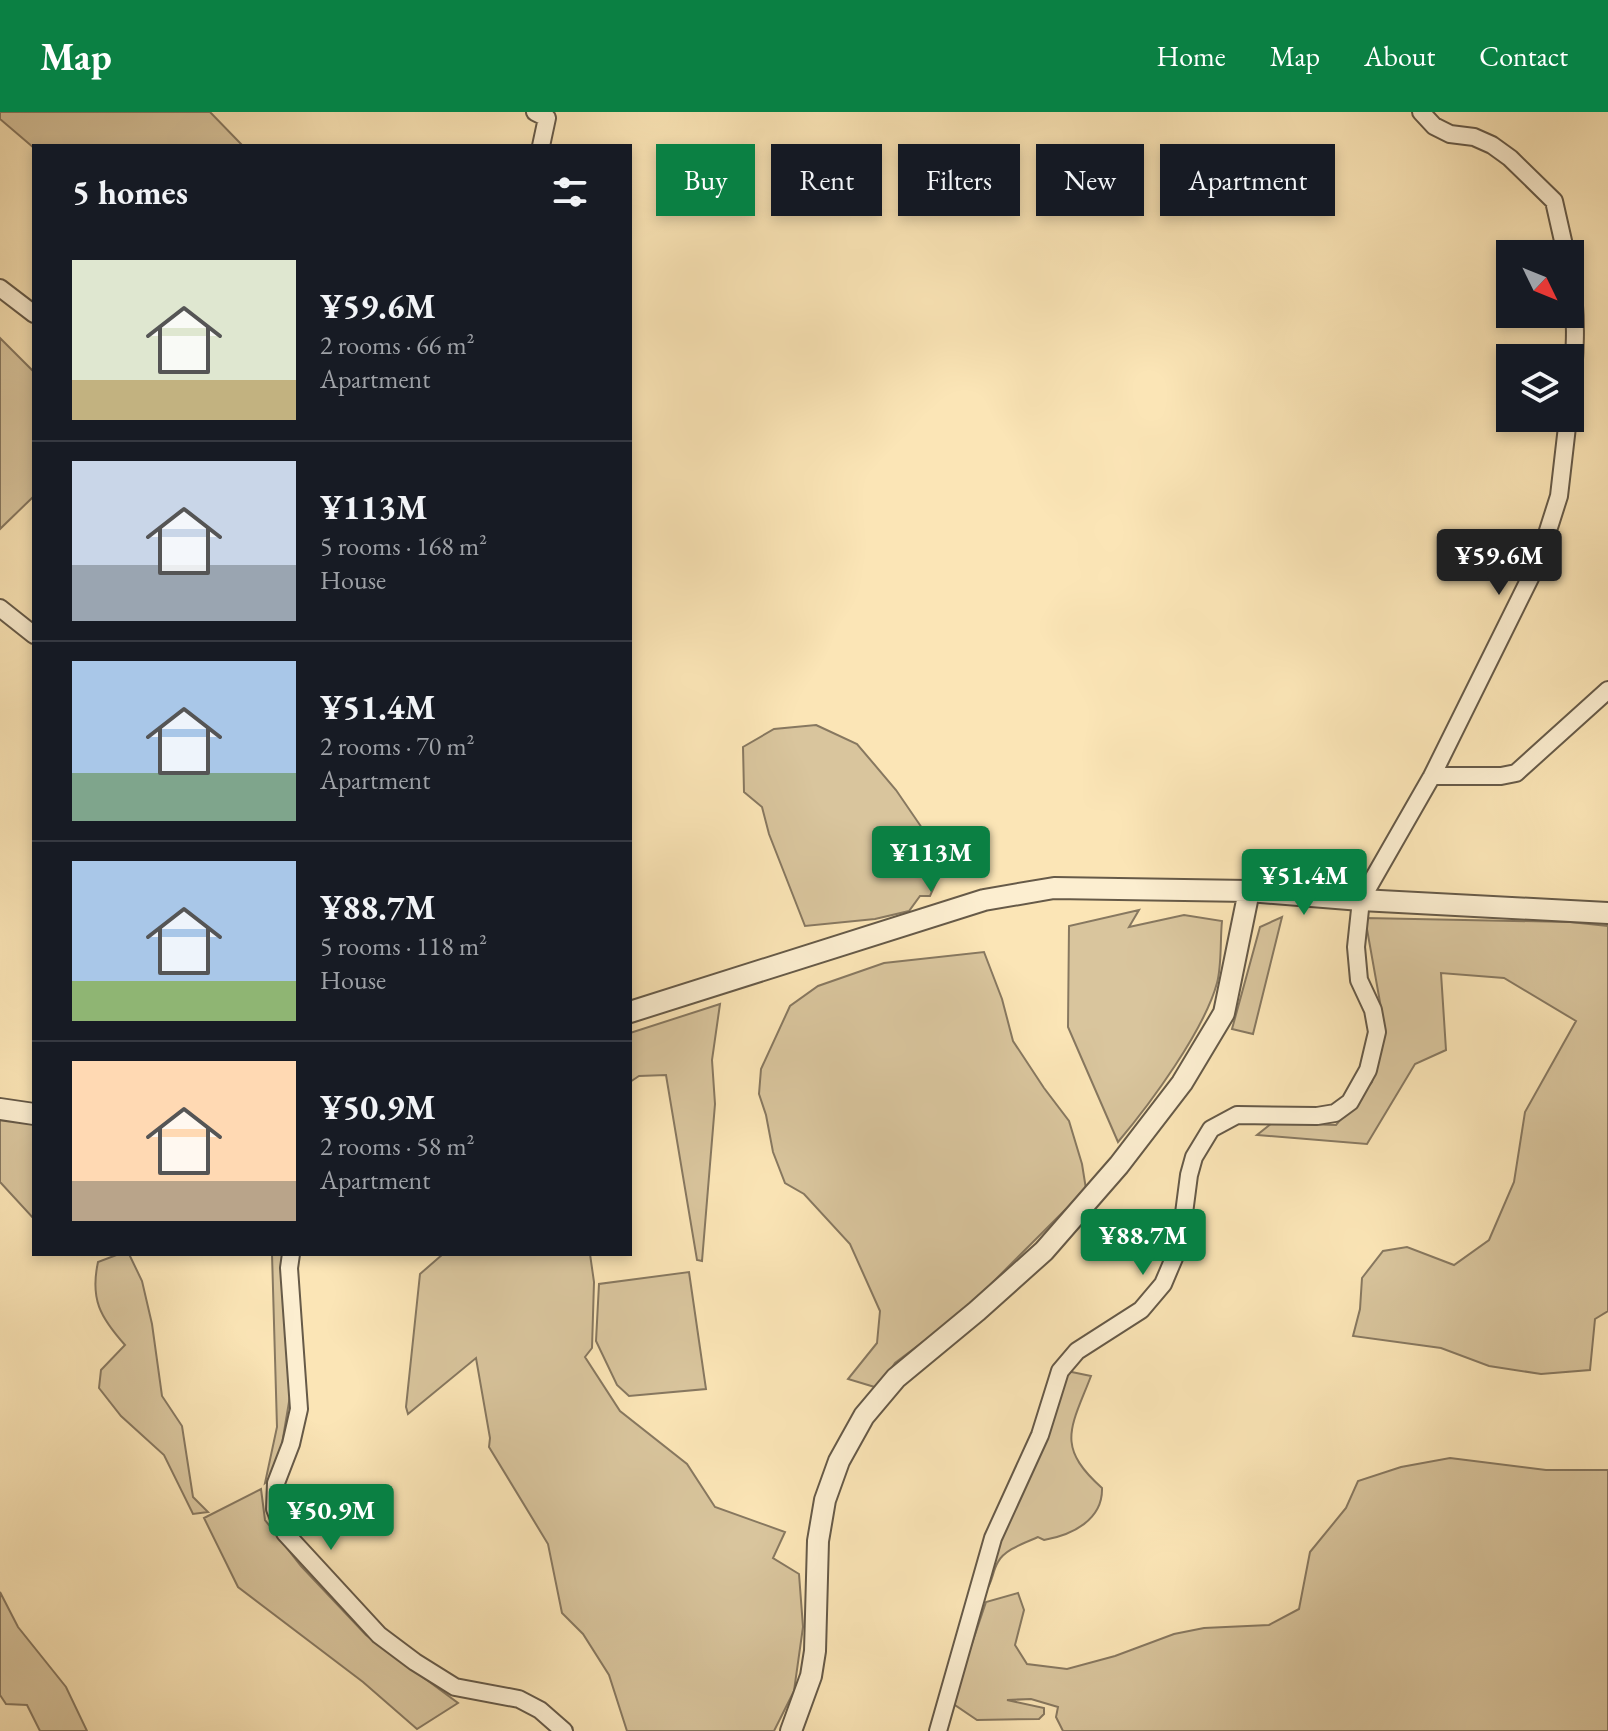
<!DOCTYPE html>
<meta charset="utf-8">
<style>
body{margin:0;font-family:"EB Garamond",serif;background:#242831;color:#f1f3f6;height:100vh;display:flex;flex-direction:column;font-size:30px;white-space:nowrap}
*{box-sizing:border-box;margin:0}
p{font-size:26px;color:#9ea1a6}
.icon{flex:none;width:44px;height:44px;fill:none;stroke:currentColor;stroke-width:2;stroke-linecap:round;stroke-linejoin:round}
.map{position:relative;flex:1;overflow:hidden}
.panel{position:absolute;left:32px;top:32px;width:600px;height:1112px;display:flex;flex-direction:column;background:#171b24;border-radius:0px;box-shadow:0 4px 12px #0003}
.panel>*{flex:none}
.guide{position:absolute;left:656px;top:32px;width:760px;height:72px;display:flex;gap:16px}
.needle{width:52px;rotate:133deg}
.controls{position:absolute;left:1496px;top:128px;display:grid;gap:16px}
.controls a{display:grid;place-items:center;width:88px;height:88px;border-radius:0px;background:#171b24;box-shadow:0 4px 12px #0003;font-size:40px}
.price{position:absolute;translate:-50% -68px;padding:0 18px;border-radius:8px;background:#0b8043;color:#fff;font-size:26px;line-height:52px;filter:drop-shadow(0 2px 4px #0008)}
.price::after{content:'';position:absolute;left:50%;top:48px;width:24px;height:18px;margin-left:-12px;background:inherit;clip-path:polygon(0 0,100% 0,50% 100%)}
.price.current{background:#222;color:#fff}
ul{padding:0;list-style:none}
li{display:flex;align-items:center;gap:24px;height:200px;padding:0 40px}
li+li{border-top:2px solid #363941}
li span{display:grid;place-items:center;flex:none;width:224px;height:160px;border-radius:0px;color:#555}
li>.icon{margin-inline-start:auto}
span .icon{width:96px;height:96px;fill:#fffc;stroke-width:1}
li b{font-size:34px}
h2{display:flex;justify-content:space-between;align-items:center;height:96px;padding:0 40px;font-size:34px}
.tag{padding:0 28px;border-radius:0px;background:#171b24;box-shadow:0 4px 12px #0003;font-size:28px;line-height:72px}
.tag.current{background:#0b8043;color:#fff}
header{display:flex;align-items:center;gap:48px;box-sizing:border-box;height:112px;padding:0 40px;background:#0b8043;color:#fff}
header strong{font-size:38px}
nav{display:flex;gap:44px;margin-inline-start:auto;font-size:28px}
.map>svg:first-child{display:block}
</style>
<header>
<strong>Map</strong>
<nav><a>Home</a><a>Map</a><a>About</a><a>Contact</a></nav>
</header>
<div class="map">
<svg width="1608" height="1619" viewBox="0 0 1608 1619">
<rect width="100%" height="100%" fill="#fbe5b6"/>
<filter id="stains"><feTurbulence type="fractalNoise" baseFrequency=".0025" numOctaves="4"/><feColorMatrix values="0 0 0 0 .2 0 0 0 0 .09 0 0 0 0 .02 0 0 0 .5 -.17"/></filter>
<radialGradient id="worn" r=".72"><stop offset=".6" stop-color="#630" stop-opacity="0"/><stop offset="1" stop-color="#630" stop-opacity=".3"/></radialGradient>
<path fill="#d9c59d" stroke="#877860" stroke-width="2" d="M0,0H210L243,34L34,36L0,7Z
M0,226L34,260V384L0,417Z
M816,613L857,632L896,678L933,732L938,766L930,784H920L909,799L875,807L805,814L769,722L762,695L744,680L743,635L774,617Z
M1139,798L1129,815L1184,803L1222,809C1220,828 1222,852 1217,871C1204,919 1150,992 1118,1030L1068,915L1069,814Z
M1282,805L1253,922L1232,917L1260,815Z
M1365,806L1570,810L1608,814V1199L1595,1207L1590,1258L1541,1262L1489,1254L1441,1236L1353,1224L1360,1197L1362,1166L1383,1139L1407,1135L1454,1153L1489,1128L1514,1070L1525,1000L1576,909L1504,866L1441,861L1446,938L1415,952L1367,1032L1257,1023L1272,1011L1336,1013L1372,970L1383,907Z
M984,840L1002,887L1013,929L1044,976L1069,1009L1082,1052L1086,1077L982,1181L944,1214L895,1251L878,1276L848,1267L877,1231L880,1199L850,1132L804,1082L785,1071L773,1040L766,1003L759,982L761,957L790,894L818,874L884,851Z
M720,892L712,948L715,992L702,1149L697,1148L666,963L639,964L630,970V921Z
M0,1006L34,1011V1107L0,1070Z
M119,1142H129L142,1169L152,1212L162,1284L182,1314L193,1385L208,1400L193,1402L164,1343L121,1304L99,1276L101,1258L125,1233C100,1205 90,1187 98,1150Z
M272,1142H283L281,1159L287,1199L291,1278L277,1362L265,1371L277,1315Z
M443,1142H590L594,1170L592,1236L585,1245L620,1299L687,1352L715,1395L785,1420L773,1446L799,1462L803,1515L794,1579L774,1619H627L609,1563L583,1522L562,1501L548,1432L489,1335L490,1326L476,1246L408,1302L406,1295L420,1162Z
M689,1160L706,1277L629,1284L617,1273L596,1229L599,1172Z
M1062,1258L1091,1264C1071,1316 1055,1334 1102,1376C1103,1408 1072,1423 1044,1428L1038,1425C1025,1431 1005,1437 998,1450C992,1460 993,1470 985,1480L986,1458Z
M1450,1346L1546,1358H1608V1619H1063L1056,1605L1058,1595L1031,1587L1007,1588L1044,1596V1602L1039,1607L977,1608L952,1591L986,1490L1018,1481L1024,1498L1015,1533L1027,1552L1067,1557L1115,1544L1174,1522L1204,1516L1269,1513L1299,1497L1310,1440L1346,1396L1358,1369L1401,1355Z
M261,1377L265,1408L301,1454L366,1523L458,1591L417,1617L363,1570L238,1475L204,1406Z
M0,1480L18,1515L66,1575L87,1619H40L27,1593L6,1592L0,1583Z"/>
<g fill="none" stroke-linecap="round" stroke-linejoin="round">
<defs>
<path id="minor" d="M535,0L547,6L541,34
M1421,0L1434,14L1450,22L1474,25L1492,33L1510,46L1554,89L1566,142
M1570,161C1578,204 1575,249 1570,292
M0,176L34,202
M0,496L34,523
M1432,664H1501L1516,661L1608,578
M291,1142L289,1156L299,1297L291,1332L276,1371L275,1397L285,1421L379,1523L415,1550L455,1575L519,1587L540,1598L564,1619
M938,1619L993,1426L1040,1323L1060,1259L1077,1239L1141,1198L1163,1172L1180,1132L1189,1063L1194,1045L1211,1017L1237,1003L1317,1004L1335,1001L1350,990L1368,958L1377,920L1373,898L1359,868L1356,835L1361,788L1432,664L1538,450L1559,384L1568,306"/>
<path id="tertiary" d="M630,900L984,788L1054,776L1249,779L1361,788L1608,801
M0,997L34,1002
M791,1619L811,1564L815,1539L818,1429L825,1388L839,1349L864,1304L896,1266L977,1199L1044,1139L1119,1053L1182,971L1224,901L1249,779"/>
</defs>
<use href="#minor" stroke="#665a48" stroke-width="20"/>
<use href="#tertiary" stroke="#665a48" stroke-width="24"/>
<use href="#minor" stroke="#fceed0" stroke-width="16"/>
<use href="#tertiary" stroke="#fceed0" stroke-width="20"/>
</g>
<rect width="100%" height="100%" filter="url(#stains)"/>
<rect width="100%" height="100%" fill="url(#worn)"/>
</svg>
<div class="controls">
<a><svg class="needle" viewBox="-14 -14 28 28"><path d="M0-13l5 13h-10z" fill="#e53935"/><path d="M0 13l5-13h-10z" fill="#9ea1a6"/></svg></a>
<a><svg class="icon" aria-label="layers" viewBox="0 0 24 24"><path d="M12 4l9 5-9 5-9-5zM3 14l9 5 9-5"/></svg></a>
</div>
<b class="price current" style="left:1499px;top:485px">¥59.6M</b>
<b class="price" style="left:931px;top:782px">¥113M</b>
<b class="price" style="left:1304px;top:805px">¥51.4M</b>
<b class="price" style="left:1143px;top:1165px">¥88.7M</b>
<b class="price" style="left:331px;top:1440px">¥50.9M</b>
<div class="guide">
<a class="tag current">Buy</a>
<a class="tag">Rent</a>
<a class="tag">Filters</a>
<a class="tag">New</a>
<a class="tag">Apartment</a>
</div>
<section class="panel">
<h2>5 homes<svg class="icon" aria-label="filters" viewBox="0 0 24 24"><path d="M4 7h16M4 17h16"/><circle cx="9" cy="7" r="2"/><circle cx="15" cy="17" r="2"/></svg></h2>
<ul>
<li><span style="background:linear-gradient(#dfe7d0 75%,#c2b280 0)"><svg class="icon" aria-label="home" viewBox="0 0 24 24"><path d="M3 11l9-7 9 7M6 9v11h12V9"/></svg></span><div><b>¥59.6M</b><p>2 rooms · 66 m²</p><p>Apartment</p></div></li>
<li><span style="background:linear-gradient(#c9d6e8 65%,#9aa5b1 0)"><svg class="icon" aria-label="home" viewBox="0 0 24 24"><path d="M3 11l9-7 9 7M6 9v11h12V9"/></svg></span><div><b>¥113M</b><p>5 rooms · 168 m²</p><p>House</p></div></li>
<li><span style="background:linear-gradient(#a9c7e8 70%,#7fa58c 0)"><svg class="icon" aria-label="home" viewBox="0 0 24 24"><path d="M3 11l9-7 9 7M6 9v11h12V9"/></svg></span><div><b>¥51.4M</b><p>2 rooms · 70 m²</p><p>Apartment</p></div></li>
<li><span style="background:linear-gradient(#a9c7e8 75%,#8fb573 0)"><svg class="icon" aria-label="home" viewBox="0 0 24 24"><path d="M3 11l9-7 9 7M6 9v11h12V9"/></svg></span><div><b>¥88.7M</b><p>5 rooms · 118 m²</p><p>House</p></div></li>
<li><span style="background:linear-gradient(#ffd9b3 75%,#b9a48a 0)"><svg class="icon" aria-label="home" viewBox="0 0 24 24"><path d="M3 11l9-7 9 7M6 9v11h12V9"/></svg></span><div><b>¥50.9M</b><p>2 rooms · 58 m²</p><p>Apartment</p></div></li>
</ul>
</section>
</div>
